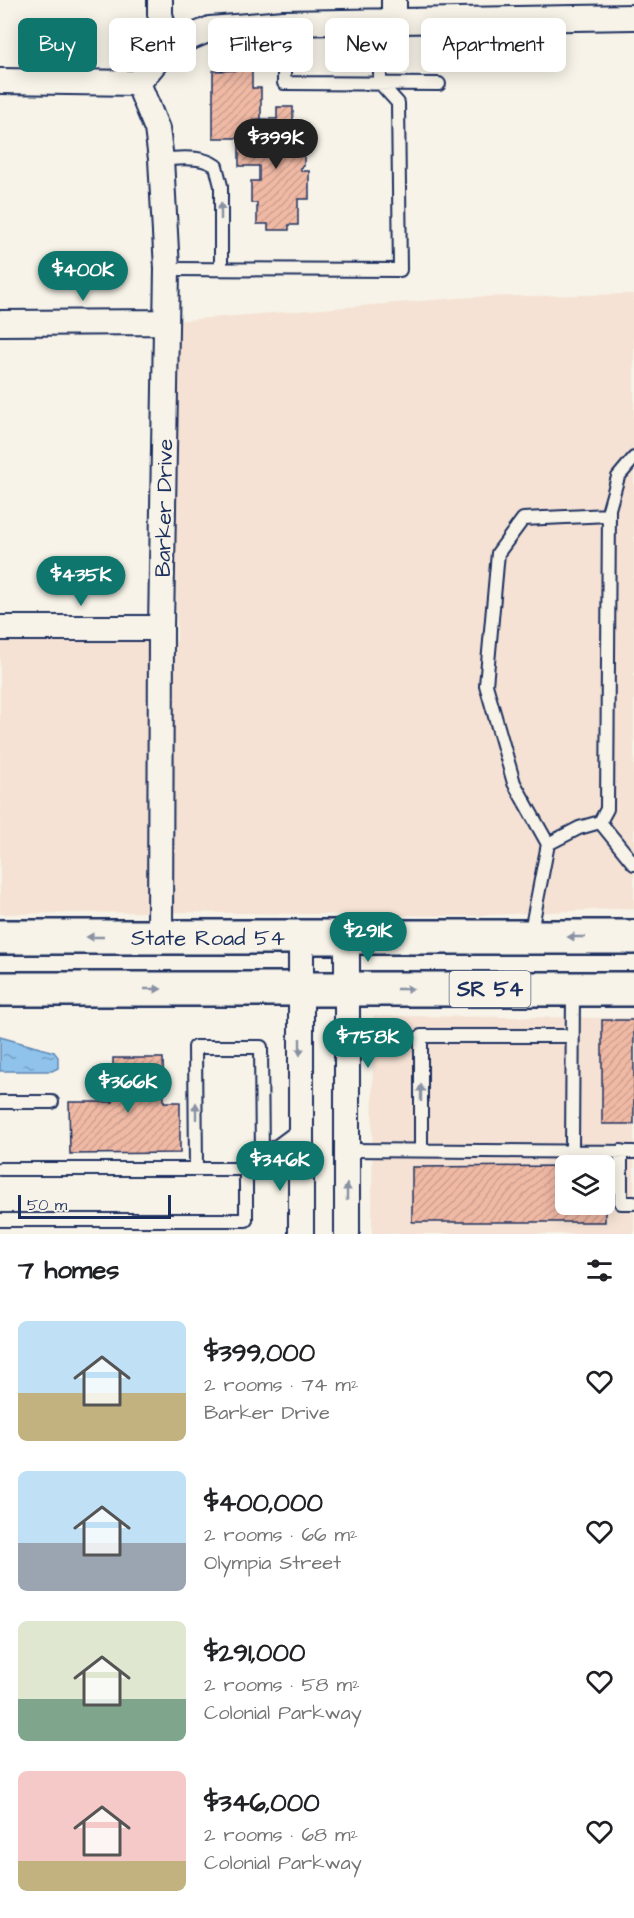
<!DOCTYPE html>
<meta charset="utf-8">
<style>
body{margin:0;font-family:"Architects Daughter",sans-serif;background:#f6f6f6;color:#202124;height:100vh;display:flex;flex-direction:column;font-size:22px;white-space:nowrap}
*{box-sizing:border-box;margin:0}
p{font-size:20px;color:#757577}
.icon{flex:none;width:33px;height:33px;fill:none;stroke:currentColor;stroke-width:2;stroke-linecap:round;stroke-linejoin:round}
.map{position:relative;height:1234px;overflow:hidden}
.details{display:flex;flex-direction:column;background:#fff;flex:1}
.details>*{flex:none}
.banner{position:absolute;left:18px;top:18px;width:598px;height:54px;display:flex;gap:12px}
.buttons{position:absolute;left:555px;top:1155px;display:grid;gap:12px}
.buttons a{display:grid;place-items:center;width:60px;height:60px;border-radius:9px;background:#fff;box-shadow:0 3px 15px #0003;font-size:30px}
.scale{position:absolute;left:18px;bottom:15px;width:153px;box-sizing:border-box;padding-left:6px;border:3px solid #1b2f5e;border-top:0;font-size:16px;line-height:21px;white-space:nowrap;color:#1b2f5e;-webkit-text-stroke:4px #f7f3e8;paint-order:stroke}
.price{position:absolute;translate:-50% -51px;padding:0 14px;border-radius:21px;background:#0f766e;color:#fff;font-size:20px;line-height:39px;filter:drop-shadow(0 2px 3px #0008)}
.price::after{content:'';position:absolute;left:50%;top:36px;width:18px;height:14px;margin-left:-9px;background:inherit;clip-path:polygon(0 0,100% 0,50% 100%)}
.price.on{background:#222;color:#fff}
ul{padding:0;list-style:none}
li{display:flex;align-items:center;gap:18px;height:150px;padding:0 18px}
li span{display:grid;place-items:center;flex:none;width:168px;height:120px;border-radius:9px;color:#555}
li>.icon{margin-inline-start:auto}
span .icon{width:72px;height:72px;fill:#fffc;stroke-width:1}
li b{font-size:26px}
h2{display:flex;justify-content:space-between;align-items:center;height:72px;padding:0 18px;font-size:26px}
.chip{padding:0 21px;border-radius:9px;background:#fff;box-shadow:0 3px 15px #0003;font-size:21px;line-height:54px}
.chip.on{background:#0f766e;color:#fff}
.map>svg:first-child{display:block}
</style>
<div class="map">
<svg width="634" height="1234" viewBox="0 0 634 1234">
<defs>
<pattern id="water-ripples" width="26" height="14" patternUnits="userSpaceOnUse" patternTransform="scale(1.5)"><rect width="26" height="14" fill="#8fc3ec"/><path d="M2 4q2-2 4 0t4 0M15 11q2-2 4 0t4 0" fill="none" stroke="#749fc2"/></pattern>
<pattern id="building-hatch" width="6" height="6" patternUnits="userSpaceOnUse" patternTransform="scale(1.5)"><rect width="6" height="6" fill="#f0b9a4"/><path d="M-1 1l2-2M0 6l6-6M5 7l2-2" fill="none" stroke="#cd9f90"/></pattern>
</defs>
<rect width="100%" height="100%" fill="#f7f3e8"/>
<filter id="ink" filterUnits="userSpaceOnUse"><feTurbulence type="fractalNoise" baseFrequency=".0167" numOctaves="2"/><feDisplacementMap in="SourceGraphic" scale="12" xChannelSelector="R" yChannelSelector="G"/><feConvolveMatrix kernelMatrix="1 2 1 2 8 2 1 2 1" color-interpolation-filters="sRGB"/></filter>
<g filter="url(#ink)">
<path fill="#f5e2d4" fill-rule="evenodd" d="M634,294V908L469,916L156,912L0,914V628L177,641L173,321L471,297Z
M373,1016L634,1018V1234H372ZM566,1166H604V1204H566Z"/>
<path fill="url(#water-ripples)" stroke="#6188b3" stroke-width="1.5" d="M0,1037L54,1052L58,1057V1068L52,1071H0Z"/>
<path fill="url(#building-hatch)" stroke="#1b2f5e" stroke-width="1.5" d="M252,70V88H261V119H253V138H213V71Z
M277,107H293V134H289V137H304V166L301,168V171H309V199H298V225H289V230H268V224H257V203H251V181H259V166H239V138H253V119H277Z
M602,1020H634V1124H602Z
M113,1058H163L164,1102H180V1153L70,1154L69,1102H113Z
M566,1166V1204H604L605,1166V1222H412V1167Z"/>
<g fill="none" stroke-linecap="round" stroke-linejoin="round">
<defs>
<path id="lane" d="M284,23V83L439,84
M161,159C180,159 200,155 216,166L221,186V269
M167,269L400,270L398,103L380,83V21
M600,822L634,864
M548,844L514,783L486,685L498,553L523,519L609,515
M530,936L548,844L579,828L600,822L607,809L609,509L618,477L634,458
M0,1102H52
M347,1150L634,1152
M421,1150V1036H572
M572,1151L573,990
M621,1151V1203H634
M0,1169H246V1220H0
M196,1169L195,1047H261L262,1157
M246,1169L301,1128"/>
<path id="street" d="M160,0V14L168,47
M394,0V22
M0,81L138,83L168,47L210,29L284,23L634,17
M138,83L157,129L161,159L167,269L161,628L160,937
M0,323L166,322
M0,628H161
M301,937V1234
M347,1234V937"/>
<g id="primary">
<path id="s1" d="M0,937H634"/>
<path d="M0,989H634"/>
</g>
</defs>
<use href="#lane" stroke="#1b2f5e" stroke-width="16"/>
<use href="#street" stroke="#1b2f5e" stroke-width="28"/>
<use href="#primary" stroke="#1b2f5e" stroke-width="38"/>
<use href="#lane" stroke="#f7f3e8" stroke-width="12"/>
<use href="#street" stroke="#f7f3e8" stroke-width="24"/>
<use href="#primary" stroke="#f7f3e8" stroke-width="33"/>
</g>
<defs><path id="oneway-solid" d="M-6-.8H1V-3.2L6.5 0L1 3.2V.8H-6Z" transform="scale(1.5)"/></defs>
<g fill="#8991a3">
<use href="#oneway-solid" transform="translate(221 211) rotate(-90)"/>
<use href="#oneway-solid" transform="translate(95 937) rotate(180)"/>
<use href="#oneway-solid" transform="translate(576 937) rotate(180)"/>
<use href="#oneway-solid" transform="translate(153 989)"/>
<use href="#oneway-solid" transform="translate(405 989)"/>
<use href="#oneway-solid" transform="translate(300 1047) rotate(90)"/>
<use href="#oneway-solid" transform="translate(421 1093) rotate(-90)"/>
<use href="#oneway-solid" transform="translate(196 1111) rotate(-90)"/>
<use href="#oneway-solid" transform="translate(347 1192) rotate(-90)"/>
</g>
</g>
<g text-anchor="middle" stroke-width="5" stroke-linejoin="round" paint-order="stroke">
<rect fill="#f7f3e8" stroke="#5d6a87" stroke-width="1.5" x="449.5" y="971" width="81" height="36" rx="4.5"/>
<g font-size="21" font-weight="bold" fill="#1b2f5e">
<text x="490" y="996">SR 54</text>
</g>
<g font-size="22" fill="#1b2f5e" stroke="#f7f3e8">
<text transform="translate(163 508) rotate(-89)" y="8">Barker Drive</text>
<text dy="8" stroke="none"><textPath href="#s1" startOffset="208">State Road 54</textPath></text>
</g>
</g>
</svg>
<div class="buttons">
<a><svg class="icon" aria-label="layers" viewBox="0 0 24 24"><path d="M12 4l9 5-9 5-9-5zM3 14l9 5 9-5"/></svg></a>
</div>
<div class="scale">50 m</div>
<b class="price on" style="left:276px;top:170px">$399K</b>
<b class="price" style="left:83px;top:302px">$400K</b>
<b class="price" style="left:81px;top:607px">$435K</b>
<b class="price" style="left:368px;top:963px">$291K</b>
<b class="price" style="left:368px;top:1069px">$758K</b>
<b class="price" style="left:128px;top:1114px">$366K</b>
<b class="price" style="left:280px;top:1192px">$346K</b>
<div class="banner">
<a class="chip on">Buy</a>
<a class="chip">Rent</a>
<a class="chip">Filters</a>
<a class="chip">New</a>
<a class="chip">Apartment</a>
</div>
</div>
<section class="details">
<h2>7 homes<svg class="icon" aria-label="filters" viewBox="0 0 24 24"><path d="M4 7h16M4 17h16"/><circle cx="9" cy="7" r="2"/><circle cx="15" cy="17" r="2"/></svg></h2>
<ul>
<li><span style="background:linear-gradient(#bfe0f5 60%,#c2b280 0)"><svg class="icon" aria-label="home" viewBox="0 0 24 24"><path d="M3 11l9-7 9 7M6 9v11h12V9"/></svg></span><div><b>$399,000</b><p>2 rooms · 74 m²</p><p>Barker Drive</p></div><svg class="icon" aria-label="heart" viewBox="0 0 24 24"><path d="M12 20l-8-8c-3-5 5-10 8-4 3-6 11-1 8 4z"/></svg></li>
<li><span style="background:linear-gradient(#bfe0f5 60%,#9aa5b1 0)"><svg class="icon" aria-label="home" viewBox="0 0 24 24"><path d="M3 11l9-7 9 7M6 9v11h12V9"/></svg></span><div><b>$400,000</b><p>2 rooms · 66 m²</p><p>Olympia Street</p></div><svg class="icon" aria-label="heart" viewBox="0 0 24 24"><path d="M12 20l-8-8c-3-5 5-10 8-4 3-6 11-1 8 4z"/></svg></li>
<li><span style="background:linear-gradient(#dfe7d0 65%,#7fa58c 0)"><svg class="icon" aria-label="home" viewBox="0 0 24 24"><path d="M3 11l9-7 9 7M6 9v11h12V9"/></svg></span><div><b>$291,000</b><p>2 rooms · 58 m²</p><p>Colonial Parkway</p></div><svg class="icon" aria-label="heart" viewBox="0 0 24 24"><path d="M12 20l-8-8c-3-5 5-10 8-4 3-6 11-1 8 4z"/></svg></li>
<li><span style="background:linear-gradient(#f6c9c9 75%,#c2b280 0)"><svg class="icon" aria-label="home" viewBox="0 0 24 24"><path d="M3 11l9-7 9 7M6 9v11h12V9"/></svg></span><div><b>$346,000</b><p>2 rooms · 68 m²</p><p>Colonial Parkway</p></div><svg class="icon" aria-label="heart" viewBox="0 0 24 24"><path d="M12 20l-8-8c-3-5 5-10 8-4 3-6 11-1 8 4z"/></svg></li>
</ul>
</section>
